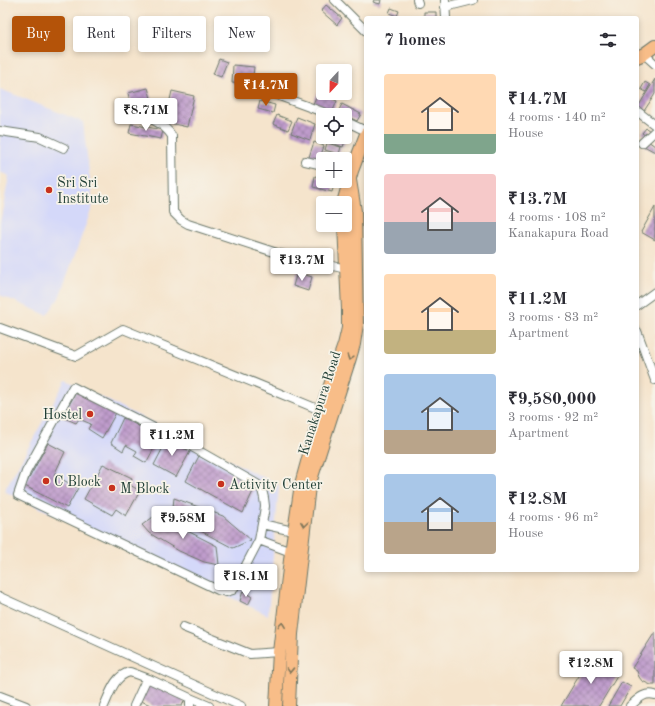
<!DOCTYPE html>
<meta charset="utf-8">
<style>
body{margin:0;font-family:"Old Standard TT",serif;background:#f2f2f3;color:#2b2b33;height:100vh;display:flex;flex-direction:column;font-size:15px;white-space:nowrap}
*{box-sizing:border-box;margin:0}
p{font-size:13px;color:#7c7c81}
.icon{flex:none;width:22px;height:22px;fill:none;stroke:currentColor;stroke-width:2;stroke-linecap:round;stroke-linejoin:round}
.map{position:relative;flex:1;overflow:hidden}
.panel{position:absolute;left:364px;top:16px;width:275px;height:556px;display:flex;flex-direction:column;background:#fff;border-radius:4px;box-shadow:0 2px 6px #0003}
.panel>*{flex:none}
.guide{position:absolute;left:12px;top:16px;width:292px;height:36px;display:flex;gap:8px}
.needle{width:26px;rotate:202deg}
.fabs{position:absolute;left:316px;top:64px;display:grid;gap:8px}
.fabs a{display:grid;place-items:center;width:36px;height:36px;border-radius:4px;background:#fff;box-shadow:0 2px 6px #0003;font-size:20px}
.price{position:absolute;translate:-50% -34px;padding:0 9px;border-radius:4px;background:#fff;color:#222;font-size:13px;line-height:26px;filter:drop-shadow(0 1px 2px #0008)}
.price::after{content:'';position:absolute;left:50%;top:24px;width:12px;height:9px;margin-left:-6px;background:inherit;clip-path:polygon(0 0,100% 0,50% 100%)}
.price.selected{background:#b45309;color:#fff}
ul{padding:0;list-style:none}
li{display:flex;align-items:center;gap:12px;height:100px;padding:0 20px}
li span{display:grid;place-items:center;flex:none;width:112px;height:80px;border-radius:4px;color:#555}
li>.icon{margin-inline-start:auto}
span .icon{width:48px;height:48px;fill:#fffc;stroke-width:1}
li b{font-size:17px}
h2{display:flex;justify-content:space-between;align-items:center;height:48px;padding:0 20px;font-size:17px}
.tag{padding:0 14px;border-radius:4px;background:#fff;box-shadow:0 2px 6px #0003;font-size:14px;line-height:36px}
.tag.selected{background:#b45309;color:#fff}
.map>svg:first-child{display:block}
</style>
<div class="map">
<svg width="655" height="706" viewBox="0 0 655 706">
<defs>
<pattern id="building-cross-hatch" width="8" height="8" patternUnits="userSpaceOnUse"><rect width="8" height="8" fill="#bf9ccc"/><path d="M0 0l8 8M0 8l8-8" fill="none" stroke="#9b80a6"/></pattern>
</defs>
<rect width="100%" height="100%" fill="#f7f3e8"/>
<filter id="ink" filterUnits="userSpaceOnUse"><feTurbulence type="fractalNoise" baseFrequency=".025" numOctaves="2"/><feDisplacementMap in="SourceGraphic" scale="8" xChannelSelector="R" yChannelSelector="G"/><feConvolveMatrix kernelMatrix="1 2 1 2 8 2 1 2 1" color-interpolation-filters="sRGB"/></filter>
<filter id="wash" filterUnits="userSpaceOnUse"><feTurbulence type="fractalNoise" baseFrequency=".012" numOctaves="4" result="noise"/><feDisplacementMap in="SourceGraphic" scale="16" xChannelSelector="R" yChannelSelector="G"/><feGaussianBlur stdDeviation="0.9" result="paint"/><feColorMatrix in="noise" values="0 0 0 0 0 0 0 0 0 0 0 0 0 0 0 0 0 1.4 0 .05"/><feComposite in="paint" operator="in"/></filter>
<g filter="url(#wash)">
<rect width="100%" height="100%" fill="#f5e4cc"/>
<path fill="#d4d8f9" d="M0,89L83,122L93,205L59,298L47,315L0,295V223L9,176L0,172Z
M66,380L279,485L268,615L4,491Z"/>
<g id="blocks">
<path fill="url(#building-cross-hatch)" d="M374,0H381L380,4L373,2Z
M326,5L342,18L337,25L321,11Z
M391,8L399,11L397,16L389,13Z
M424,12H436V18H424Z
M219,59L227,62L221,77L213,74Z
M233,65L254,67L252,85L232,83Z
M655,79V94L644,111L638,107Z
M645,82L650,85L646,92L641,89Z
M148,88L153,105L132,110L128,93Z
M172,91L194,96L187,127L165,122Z
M318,92L337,101L332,113L313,104Z
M260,101L275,105L273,113L258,109Z
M342,104L361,114L357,121L338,112Z
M277,115L292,121L288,130L273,124Z
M297,117L315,124L310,140L291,133Z
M131,124L163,130L161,139L129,133Z
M345,128L349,129L343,147L323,140L325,137H345Z
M646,128L650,131L646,136L642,133Z
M648,141L655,146V152L644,146Z
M314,142L324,146L319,161L309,157Z
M327,143L341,147L339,154L325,150Z
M324,152L340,155L339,159H322Z
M315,176L323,178V181H335L332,192L313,187Z
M655,207V240L641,232Z
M297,272L312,277L308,291L293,286Z
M77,391L117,411L102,438L88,429L91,424L79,419L76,423L62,417Z
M123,418L160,437L146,463L134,456L137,451L126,445L123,451L111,443Z
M168,438L191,450L176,477L154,465Z
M48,443L65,452L54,475L78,488L67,508L25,486Z
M199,456L255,487L243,513L186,481Z
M103,464L132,478L130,485L140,491L126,516L116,509L112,515L84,499Z
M174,498L223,516L251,540L233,548L172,516Z
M156,515L217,546L219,565L204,562L179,551L149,533L142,525Z
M243,591L252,597L248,605L240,601Z
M655,632V685H651L642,681L639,677L637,671L632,668Z
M591,656L619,673L599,706H561Z
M622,682L631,687L620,706H608Z
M148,683L185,699L182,706H153L141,701Z"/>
</g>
</g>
<g filter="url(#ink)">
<use href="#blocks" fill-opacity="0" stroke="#6a7769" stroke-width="1"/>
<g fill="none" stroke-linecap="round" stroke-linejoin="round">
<defs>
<path id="minor" d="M335,0L366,31
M417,0L418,3
M445,0L446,18
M445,7L473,0
M644,54L655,64
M263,90L331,115
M121,110C141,116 160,118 172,136L173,212L181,220L188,224L277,253L346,269
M637,111L655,125
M345,121L366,131
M0,131L40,137L64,148
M642,143L655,131
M305,161L323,165
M637,305L655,292
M0,328L76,356L123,329L325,412
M637,331L655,380
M73,387L192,447L257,484L262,490L264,498L265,506L264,513L259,540L233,590L226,592L218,590L18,495L26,472Z
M262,524L293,531
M259,540L291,552
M0,597L241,706
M183,627L250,654L279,652
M0,696L26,706
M190,698L209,706
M104,706C110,693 115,675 130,672L149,679
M134,706L146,680L149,679L190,698V706
M630,706C638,699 644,692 655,695"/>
<path id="highway" d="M637,57L644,54L655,46
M343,203L352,171L366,134
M276,706L279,652L291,552L301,484L321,411L344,345L348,328V309L344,225
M289,706L292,634L309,486L350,358L354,344L357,324L355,211L350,180"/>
</defs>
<use href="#minor" stroke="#6a7769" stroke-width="10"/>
<use href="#highway" stroke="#6a7769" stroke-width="14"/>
<use href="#minor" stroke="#fff" stroke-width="8"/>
<use href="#highway" stroke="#f8bd88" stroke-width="12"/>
</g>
<defs><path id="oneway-chevron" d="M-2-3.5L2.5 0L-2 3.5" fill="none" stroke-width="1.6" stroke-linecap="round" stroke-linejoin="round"/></defs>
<g stroke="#81775a">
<use href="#oneway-chevron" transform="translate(350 358) rotate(108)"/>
<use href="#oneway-chevron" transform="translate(304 524) rotate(97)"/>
<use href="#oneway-chevron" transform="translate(282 625) rotate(-83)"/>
<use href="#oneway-chevron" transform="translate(290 670) rotate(92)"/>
</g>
</g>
<g fill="#c8321e" stroke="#f7f3e8" stroke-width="1.5">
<circle cx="49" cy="190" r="4"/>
<circle cx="90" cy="414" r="4"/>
<circle cx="46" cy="481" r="4"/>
<circle cx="221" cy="484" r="4"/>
<circle cx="112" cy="488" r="4"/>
</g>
<g text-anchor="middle" stroke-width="3.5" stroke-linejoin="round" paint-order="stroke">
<g font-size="14" fill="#1f3d34" stroke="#f7f3e8" text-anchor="start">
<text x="57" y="187">Sri Sri<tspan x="57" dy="16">Institute</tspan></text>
<text x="82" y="419" text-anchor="end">Hostel</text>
<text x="54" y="486">C Block</text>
<text x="229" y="489">Activity Center</text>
<text x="120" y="493">M Block</text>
</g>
<g font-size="14" fill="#1f3d34" stroke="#f7f3e8">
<text transform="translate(319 403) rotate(-72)" y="5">Kanakapura Road</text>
</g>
</g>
</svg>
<div class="fabs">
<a><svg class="needle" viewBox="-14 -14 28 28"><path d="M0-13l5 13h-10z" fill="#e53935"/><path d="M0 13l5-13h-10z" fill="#7c7c81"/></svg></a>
<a><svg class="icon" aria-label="locate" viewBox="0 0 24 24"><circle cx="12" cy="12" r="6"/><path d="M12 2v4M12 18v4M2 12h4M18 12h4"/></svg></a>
<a>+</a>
<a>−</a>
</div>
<b class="price selected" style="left:266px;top:107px">₹14.7M</b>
<b class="price" style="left:146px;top:132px">₹8.71M</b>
<b class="price" style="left:302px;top:282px">₹13.7M</b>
<b class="price" style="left:172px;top:457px">₹11.2M</b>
<b class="price" style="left:183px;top:540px">₹9.58M</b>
<b class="price" style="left:246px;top:598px">₹18.1M</b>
<b class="price" style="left:591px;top:685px">₹12.8M</b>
<div class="guide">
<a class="tag selected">Buy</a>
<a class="tag">Rent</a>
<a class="tag">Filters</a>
<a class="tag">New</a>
</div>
<section class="panel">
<h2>7 homes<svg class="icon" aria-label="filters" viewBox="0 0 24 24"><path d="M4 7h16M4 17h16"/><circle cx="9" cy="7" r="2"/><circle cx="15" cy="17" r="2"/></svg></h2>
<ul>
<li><span style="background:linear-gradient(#ffd9b3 75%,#7fa58c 0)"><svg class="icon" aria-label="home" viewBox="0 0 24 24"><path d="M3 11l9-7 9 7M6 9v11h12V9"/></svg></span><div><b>₹14.7M</b><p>4 rooms · 140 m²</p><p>House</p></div></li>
<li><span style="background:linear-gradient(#f6c9c9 60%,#9aa5b1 0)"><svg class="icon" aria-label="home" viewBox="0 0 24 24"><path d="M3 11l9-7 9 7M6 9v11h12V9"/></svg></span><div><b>₹13.7M</b><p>4 rooms · 108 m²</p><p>Kanakapura Road</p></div></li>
<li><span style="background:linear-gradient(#ffd9b3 70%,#c2b280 0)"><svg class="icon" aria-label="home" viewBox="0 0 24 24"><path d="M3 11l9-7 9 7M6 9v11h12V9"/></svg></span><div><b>₹11.2M</b><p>3 rooms · 83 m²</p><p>Apartment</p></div></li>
<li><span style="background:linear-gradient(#a9c7e8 70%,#b9a48a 0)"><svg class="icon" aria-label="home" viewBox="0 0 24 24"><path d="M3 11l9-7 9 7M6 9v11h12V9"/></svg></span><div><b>₹9,580,000</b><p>3 rooms · 92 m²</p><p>Apartment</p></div></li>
<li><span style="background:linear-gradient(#a9c7e8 60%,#b9a48a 0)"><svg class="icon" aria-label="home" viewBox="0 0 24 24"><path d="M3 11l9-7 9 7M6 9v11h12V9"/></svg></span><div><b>₹12.8M</b><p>4 rooms · 96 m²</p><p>House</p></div></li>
</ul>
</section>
</div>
